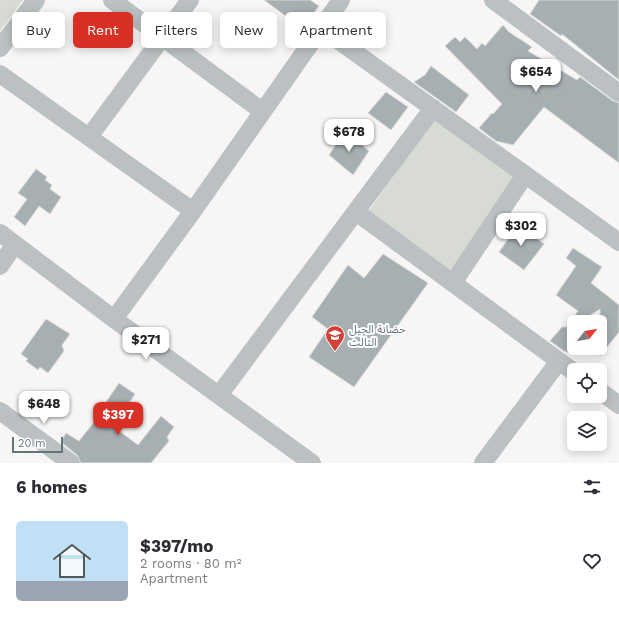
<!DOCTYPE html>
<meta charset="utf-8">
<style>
body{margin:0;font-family:"Work Sans","Noto Sans Arabic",sans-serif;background:#f7f7f7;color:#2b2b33;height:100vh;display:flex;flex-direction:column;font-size:15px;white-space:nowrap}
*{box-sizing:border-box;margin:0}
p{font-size:13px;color:#7c7c81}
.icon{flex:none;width:22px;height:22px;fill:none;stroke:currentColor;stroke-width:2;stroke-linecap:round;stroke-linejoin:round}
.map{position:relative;height:463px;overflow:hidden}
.panel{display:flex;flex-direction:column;background:#fff;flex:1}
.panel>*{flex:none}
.top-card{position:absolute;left:12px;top:12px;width:400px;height:36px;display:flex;gap:8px}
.needle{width:26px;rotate:59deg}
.buttons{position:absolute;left:567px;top:315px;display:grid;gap:8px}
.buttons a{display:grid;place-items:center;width:40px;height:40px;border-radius:6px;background:#fff;box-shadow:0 2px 10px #0003;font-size:20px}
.scale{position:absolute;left:12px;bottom:10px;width:51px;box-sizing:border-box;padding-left:4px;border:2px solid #64767c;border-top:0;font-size:11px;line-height:14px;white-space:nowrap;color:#64767c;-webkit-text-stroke:3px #fff;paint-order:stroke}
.price{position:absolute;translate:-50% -34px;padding:0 9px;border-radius:8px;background:#fff;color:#222;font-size:13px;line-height:26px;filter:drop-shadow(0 1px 2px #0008)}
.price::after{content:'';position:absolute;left:50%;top:24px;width:12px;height:9px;margin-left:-6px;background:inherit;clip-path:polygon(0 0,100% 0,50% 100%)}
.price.current{background:#d93025;color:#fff}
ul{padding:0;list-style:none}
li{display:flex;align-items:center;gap:12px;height:100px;padding:0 16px}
li span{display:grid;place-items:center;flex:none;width:112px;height:80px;border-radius:6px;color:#555}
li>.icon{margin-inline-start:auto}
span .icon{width:48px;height:48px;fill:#fffc;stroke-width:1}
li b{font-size:17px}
h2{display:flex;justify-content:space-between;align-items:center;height:48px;padding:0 16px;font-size:17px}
.chip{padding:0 14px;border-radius:6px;background:#fff;box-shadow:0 2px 10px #0003;font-size:14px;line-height:36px}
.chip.current{background:#d93025;color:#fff}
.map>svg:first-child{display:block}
</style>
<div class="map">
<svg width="619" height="463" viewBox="0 0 619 463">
<rect width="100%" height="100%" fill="#f7f6f4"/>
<path fill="#d7dbd3" d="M0,0H23L0,31Z
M434,119L514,176L451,271L368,212Z"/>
<path fill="#a6afb2" stroke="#d8d8d6" d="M264,0H310L319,6L302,28Z
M539,0H619V80L562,34L561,36L530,14Z
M503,25L509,32L532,47L528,51L577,80L580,77L613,101L619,103V163L544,107L513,145L496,141L479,128L492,113L493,114L502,104L445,46L455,37L460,42L465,37L477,49L482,43L485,46Z
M431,66L469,95L456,112L414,82L425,75Z
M386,92L408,107L391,130L368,113Z
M345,131L369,151L353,175L329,155Z
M36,169L47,177L45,180L52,185L50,189L61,197L50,214L39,206L25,226L14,217L27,199L18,193Z
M519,224L544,244L524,270L499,252Z
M573,248L602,267L591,283L619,305V332L600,356V309L579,322H574V325L571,327H574V354L564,351L550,341L562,327H566L578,311L556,295L576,266L566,258Z
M383,254L428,283L354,387L309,357L328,329L312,317L348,265L364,278Z
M46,319L70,334L62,345L64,351L48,373L40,367L38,370L26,361L28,359L21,354Z
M119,383L135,394L114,426L116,427L115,428L138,445L161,416L174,427L167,437L169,441L151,463H81L77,455L61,442L66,433L79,441L102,412L100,411Z"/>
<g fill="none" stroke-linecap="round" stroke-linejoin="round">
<path stroke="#bbc1c3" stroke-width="18" d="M112,0L262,111
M493,0L619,93
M321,28L619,242
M0,48L36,0
M0,74L193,211
M89,137L190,0
M356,212L574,372
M0,233L114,319L312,463
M0,266L15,244
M453,283L525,175
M114,319L193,211L341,0
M600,391L619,405
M219,395L433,108
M0,411L71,463
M483,463L559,361"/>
</g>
<defs>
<symbol id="school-pin" viewBox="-11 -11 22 30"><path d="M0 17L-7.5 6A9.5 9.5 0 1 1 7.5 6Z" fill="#d34038" stroke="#fff"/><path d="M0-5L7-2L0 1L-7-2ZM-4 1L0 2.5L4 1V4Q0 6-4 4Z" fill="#fff"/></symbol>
</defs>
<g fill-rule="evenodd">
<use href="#school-pin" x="324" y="324" width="22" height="30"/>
</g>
<g text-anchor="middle" stroke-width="4" stroke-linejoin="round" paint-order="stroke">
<g font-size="11" fill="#64767c" stroke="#fff" text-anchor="start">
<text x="349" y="333">حضانة الجيل<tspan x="349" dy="13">الثالث</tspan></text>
</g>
</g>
</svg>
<div class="buttons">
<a><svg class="needle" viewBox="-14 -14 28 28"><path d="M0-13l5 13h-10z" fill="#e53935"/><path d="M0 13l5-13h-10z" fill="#7c7c81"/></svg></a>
<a><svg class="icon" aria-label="locate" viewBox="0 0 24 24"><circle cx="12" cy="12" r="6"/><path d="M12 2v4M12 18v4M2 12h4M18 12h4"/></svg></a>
<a><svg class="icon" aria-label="layers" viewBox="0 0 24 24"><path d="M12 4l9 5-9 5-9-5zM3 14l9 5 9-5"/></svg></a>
</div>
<div class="scale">20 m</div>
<b class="price" style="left:536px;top:93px">$654</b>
<b class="price" style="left:349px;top:153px">$678</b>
<b class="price" style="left:521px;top:247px">$302</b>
<b class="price" style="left:146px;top:361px">$271</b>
<b class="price" style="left:44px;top:425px">$648</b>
<b class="price current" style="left:118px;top:436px">$397</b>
<div class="top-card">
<a class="chip">Buy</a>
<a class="chip current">Rent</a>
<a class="chip">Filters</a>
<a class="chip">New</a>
<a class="chip">Apartment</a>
</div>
</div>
<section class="panel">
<h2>6 homes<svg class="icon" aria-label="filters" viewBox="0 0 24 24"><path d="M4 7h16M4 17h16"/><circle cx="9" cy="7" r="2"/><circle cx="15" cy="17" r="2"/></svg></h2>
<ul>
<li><span style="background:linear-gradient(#bfe0f5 75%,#9aa5b1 0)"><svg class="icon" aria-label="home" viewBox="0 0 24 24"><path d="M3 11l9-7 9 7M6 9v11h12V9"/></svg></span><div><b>$397/mo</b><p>2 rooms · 80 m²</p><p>Apartment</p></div><svg class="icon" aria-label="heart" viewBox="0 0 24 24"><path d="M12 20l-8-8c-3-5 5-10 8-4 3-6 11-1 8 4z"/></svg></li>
</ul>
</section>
